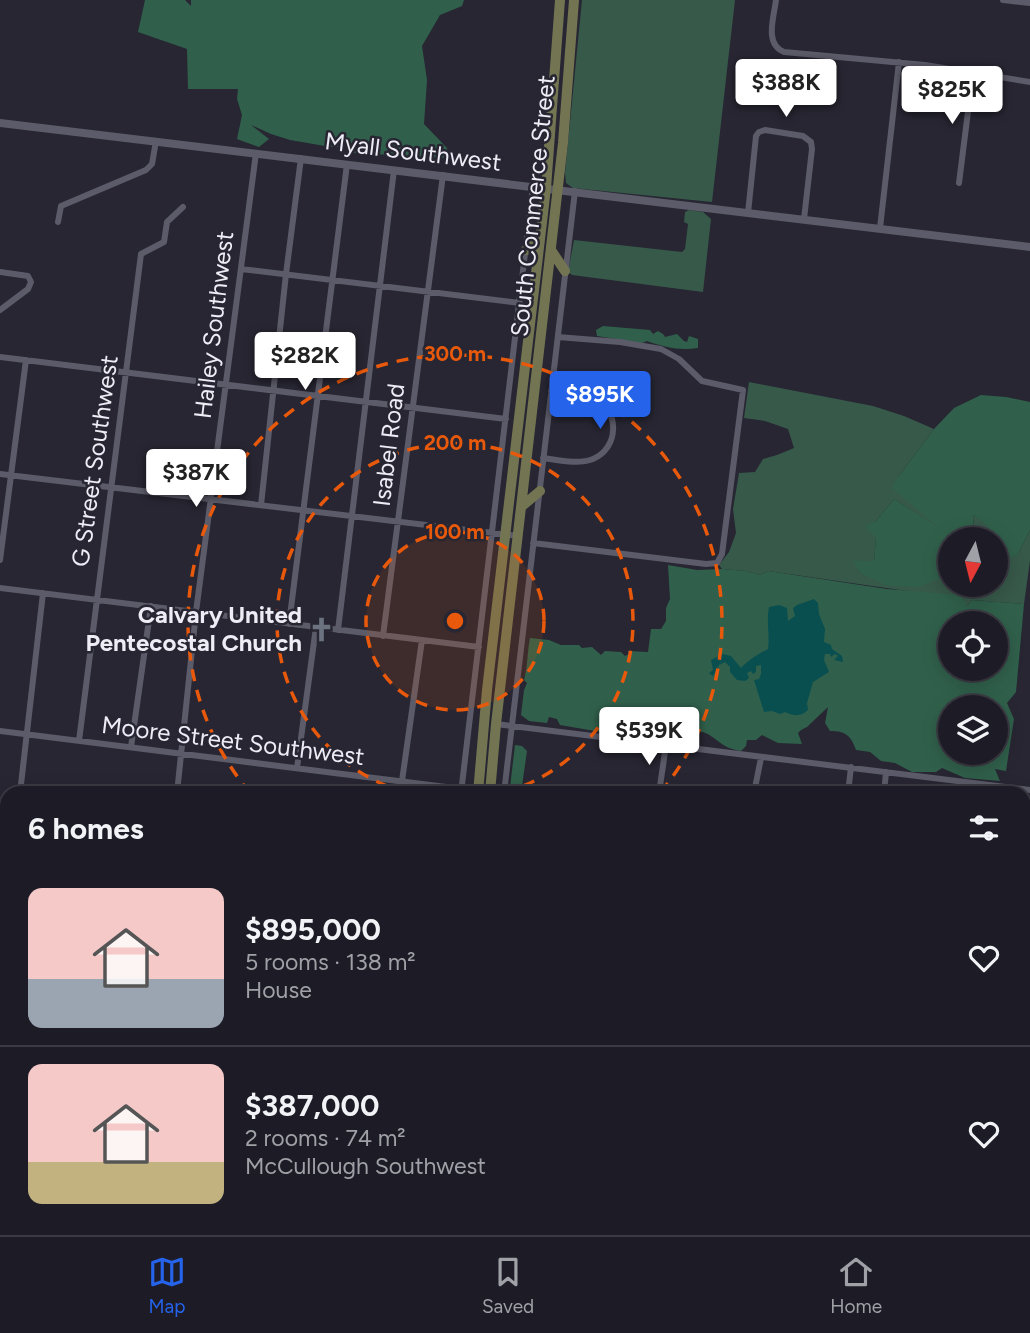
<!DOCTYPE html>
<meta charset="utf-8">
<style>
body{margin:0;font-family:Figtree,sans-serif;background:#25252e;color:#f1f3f6;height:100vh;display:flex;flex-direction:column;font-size:26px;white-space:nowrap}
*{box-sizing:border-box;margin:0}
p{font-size:23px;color:#a0a1a7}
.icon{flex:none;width:38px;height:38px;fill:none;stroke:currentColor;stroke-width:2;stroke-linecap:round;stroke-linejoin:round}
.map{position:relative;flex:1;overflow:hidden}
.details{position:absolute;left:0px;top:786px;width:1031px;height:450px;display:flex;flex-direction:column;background:#1d1c26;border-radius:21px 21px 0 0;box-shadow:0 4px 18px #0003,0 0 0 2px #3b3a43}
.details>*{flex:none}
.needle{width:46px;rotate:187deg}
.fabs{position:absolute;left:938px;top:527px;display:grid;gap:14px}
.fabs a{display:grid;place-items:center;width:70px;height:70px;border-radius:50%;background:#1d1c26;box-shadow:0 4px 18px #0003,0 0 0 2px #3b3a43;font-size:35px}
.price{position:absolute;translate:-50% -60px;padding:0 16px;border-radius:7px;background:#fff;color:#222;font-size:23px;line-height:46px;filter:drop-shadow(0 2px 4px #0008)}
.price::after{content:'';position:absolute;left:50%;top:42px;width:21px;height:16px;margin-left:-10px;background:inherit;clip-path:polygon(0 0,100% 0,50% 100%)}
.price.active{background:#2563eb;color:#fff}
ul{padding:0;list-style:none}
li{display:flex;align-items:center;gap:21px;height:175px;padding:0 28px}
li+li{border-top:2px solid #3b3a43}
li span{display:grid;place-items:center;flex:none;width:196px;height:140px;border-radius:14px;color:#555}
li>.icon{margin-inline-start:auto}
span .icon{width:84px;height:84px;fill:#fffc;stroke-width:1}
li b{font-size:30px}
h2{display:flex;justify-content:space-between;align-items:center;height:84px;padding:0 28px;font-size:30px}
.tab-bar{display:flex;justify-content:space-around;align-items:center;height:98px;border-top:2px solid #3b3a43;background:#1d1c26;font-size:19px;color:#a0a1a7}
.tab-bar a{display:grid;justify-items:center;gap:4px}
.tab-bar .active{color:#2563eb}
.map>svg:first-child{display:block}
</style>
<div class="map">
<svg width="1030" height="1235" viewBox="0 0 1030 1235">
<rect width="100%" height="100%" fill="#272632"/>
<path fill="#37594a" d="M582,0H735L712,202L573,188L566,183L565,173Z
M689,210L703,212L711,219L703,292L572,275L568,272L574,240L682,252L685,249L688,224L684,222L685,212Z
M749,382L873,406L904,416L934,429L898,477L944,531L894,499L875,522L876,538L874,561H854L860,573L950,557V584H996V539H981L974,528L973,515L987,524L1006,554H1018L1030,530V561L1024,604L972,600L967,606L921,593L768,571L760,575L746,571L722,569L719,565L729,552L736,533L733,509L739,473L755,472L763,459L777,455L794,448L788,429L765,421L744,418Z"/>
<path fill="#30604b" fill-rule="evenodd" d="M145,0H185L191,6V0H464L462,6L440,15L422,46L427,80L424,124L447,148L448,158L354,153L346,147H331L290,140L271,134L251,125L269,139L259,147L237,139L242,115L237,99L238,89H188L187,49L138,32Z
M603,326L650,330L653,334L658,331L663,334L665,337L677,334L684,341L687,342L689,336L698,339V348C680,351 664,347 647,341L642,343L597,336L596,330Z
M981,395L1006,397L1030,402V530L1018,554L1011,557L1006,555L987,525L973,515L974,528L981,539H950L948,575L918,587L886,585L860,573L853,561H874L876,538L865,526L875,522L894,499L937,526L892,488L898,477L934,429L954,408Z
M668,565L697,570L722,569L746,571L760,575L768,571L887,589L960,595L967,606L972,600L1024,604L1016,692L1007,703L1014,719L1006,771L995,769L1000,781L965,778L942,768L936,772H912L895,763L881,761L870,752L856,750C851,735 845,731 830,731L825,723L828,707L807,727L801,730L798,733L802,744L778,743L762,735L756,740H747L746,746L741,751C718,748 716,733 697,731V737L685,734L681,728L674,736L666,725L656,730L652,723L646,727L619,723L618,730L601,732L560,725L557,719L549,717L547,723L529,721L521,715L524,690L527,683L524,680C528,666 527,653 530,638L549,640L561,645H579L582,648L592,647L601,655L605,651L621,652L625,656L629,654L628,651L648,652L651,629H661L666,621V608L670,599ZM950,623H996V668H950ZM950,707H996V752H950Z
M515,745L522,746L527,751L521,793H511L510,787Z"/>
<path fill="#094f50" d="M814,599L818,603L819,614L825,629L824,642L831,645L832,649L842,656L843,662L834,660L838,656L835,654L831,657L830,654H825L824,660L829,672L813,682L807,703L808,710C801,717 793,716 785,712L780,714L772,711L764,712L754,680L759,679L761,674V665L756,666V672L753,674L751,671L747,673L749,678L745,681L737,680L730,672V667L725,662L719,665L713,676L709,673L713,670L711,660L723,654L731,656L741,668C747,661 759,653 768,649C770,635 766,622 769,607L779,605L787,608L788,621L795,616L793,608L797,605Z"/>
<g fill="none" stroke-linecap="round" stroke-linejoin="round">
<path stroke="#5c5b69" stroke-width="6" d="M776,0C774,17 764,44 784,52L925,65L1030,82
M1003,0L1030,3
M959,183L973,72
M748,213L756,136L759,132L765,130L803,136L811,142L812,149L804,219
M58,222L61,206L146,170L152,164L156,141
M880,228L899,62
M241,269L520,303
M0,272L28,276L31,282L28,289L0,310
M0,357L506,419
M543,458C558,460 578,465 593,459C619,448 620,411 595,398C582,392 565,393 551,391
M0,474L518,536
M261,505L286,274L301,158
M533,543L706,564L717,563L722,554L743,390L702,381L679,359L661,349L620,342L558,337
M0,560L26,360
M0,588L479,647
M289,624L347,164
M338,630L394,170
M383,636L443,175
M496,724L1030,790
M0,731L462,789
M79,741L141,254L164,242L167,222L183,207
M131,747L151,606
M297,768L316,627
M402,781L422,640
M20,793L43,593
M177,793L196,612L256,153
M461,793L533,186
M504,793L575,191
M659,793L666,745
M754,793L761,758
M848,793L851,767
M884,793L886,772
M0,834H7
M0,950L7,894
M0,971L7,972
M1024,1054L1030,1055
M0,1115L7,1116
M1024,1148L1030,1149
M1024,1227L1030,1175
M896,1228L947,1235
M34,1235L35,1228
M133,1235L134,1228
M236,1235V1228
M341,1235V1228
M409,1235L410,1228
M452,1235L453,1228
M534,1235L535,1228
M640,1235L641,1228
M739,1235L740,1228
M829,1235L830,1228"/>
<path stroke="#5c5b69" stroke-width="8" d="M0,123L1030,247"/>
<path stroke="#737552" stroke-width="10" d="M526,250L540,235
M551,250L565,271
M521,507L540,491
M478,793L487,690L546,188L560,0
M490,793L496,724L563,143L574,0
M425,1235L426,1228
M438,1235L439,1228"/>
<defs>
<path id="rail" d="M0,820L7,821
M1024,934L1030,937"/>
</defs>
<use href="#rail" stroke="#878691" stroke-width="4.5"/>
<use href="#rail" stroke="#272632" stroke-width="2" stroke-dasharray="5" stroke-linecap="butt"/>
</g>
<circle cx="455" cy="621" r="89" fill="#e8590c" fill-opacity=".12"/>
<g fill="none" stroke="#e8590c" stroke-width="3.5" stroke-dasharray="12 9">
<circle cx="455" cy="621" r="89"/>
<path d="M407 793A178 178 0 1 1 503 793"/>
<path d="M250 793A267 267 0 1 1 660 793"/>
</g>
<defs>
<symbol id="church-bare" viewBox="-9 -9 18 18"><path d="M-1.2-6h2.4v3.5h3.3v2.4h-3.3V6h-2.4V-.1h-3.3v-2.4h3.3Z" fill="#6b7280" stroke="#272632" stroke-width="2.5" paint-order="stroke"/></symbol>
</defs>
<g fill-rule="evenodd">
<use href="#church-bare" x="304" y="612" width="35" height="35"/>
</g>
<g text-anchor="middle" stroke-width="5" stroke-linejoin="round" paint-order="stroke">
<g font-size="24" fill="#eeedf6" stroke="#272632">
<text transform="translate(413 152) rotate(7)" y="8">Myall Southwest</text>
<text transform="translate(533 206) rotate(-84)" y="8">South Commerce Street</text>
<text transform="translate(214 325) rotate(-83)" y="8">Hailey Southwest</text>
<text transform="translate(389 445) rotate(-83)" y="8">Isabel Road</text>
<text transform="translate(95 461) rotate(-82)" y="8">G Street Southwest</text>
<text transform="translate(233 741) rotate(7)" y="8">Moore Street Southwest</text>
</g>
<g font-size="24" font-weight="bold" fill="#eeedf6" stroke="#272632" text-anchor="end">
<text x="302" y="623">Calvary United<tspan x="302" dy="28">Pentecostal Church</tspan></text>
</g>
</g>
<circle cx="455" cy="621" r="10" fill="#e8590c" stroke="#272632" stroke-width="3.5"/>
<g font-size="21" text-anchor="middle" font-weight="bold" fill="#e8590c" stroke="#272632" stroke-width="5" stroke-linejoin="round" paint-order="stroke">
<text x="455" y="361">300 m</text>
<text x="455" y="450">200 m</text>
<text x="455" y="539">100 m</text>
</g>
</svg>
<div class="fabs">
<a><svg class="needle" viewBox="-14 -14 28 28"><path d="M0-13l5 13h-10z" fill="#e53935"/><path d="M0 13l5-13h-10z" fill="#a0a1a7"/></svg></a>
<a><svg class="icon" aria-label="locate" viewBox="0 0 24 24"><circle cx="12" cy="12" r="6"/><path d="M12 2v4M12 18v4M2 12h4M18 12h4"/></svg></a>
<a><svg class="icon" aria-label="layers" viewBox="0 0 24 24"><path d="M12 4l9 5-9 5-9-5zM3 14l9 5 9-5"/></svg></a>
</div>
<b class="price" style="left:786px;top:119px">$388K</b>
<b class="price" style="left:952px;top:126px">$825K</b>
<b class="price" style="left:305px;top:392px">$282K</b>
<b class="price active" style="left:600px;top:431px">$895K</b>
<b class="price" style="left:196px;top:509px">$387K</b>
<b class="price" style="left:649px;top:767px">$539K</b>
<section class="details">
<h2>6 homes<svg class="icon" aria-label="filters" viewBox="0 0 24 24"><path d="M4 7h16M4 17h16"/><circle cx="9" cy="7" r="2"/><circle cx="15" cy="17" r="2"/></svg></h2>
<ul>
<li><span style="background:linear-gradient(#f6c9c9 65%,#9aa5b1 0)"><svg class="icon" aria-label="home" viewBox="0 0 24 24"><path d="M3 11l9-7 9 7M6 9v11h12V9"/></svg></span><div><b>$895,000</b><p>5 rooms · 138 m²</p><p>House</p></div><svg class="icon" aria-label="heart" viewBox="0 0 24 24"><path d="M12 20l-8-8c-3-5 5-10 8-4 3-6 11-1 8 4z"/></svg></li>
<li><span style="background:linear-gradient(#f6c9c9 70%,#c2b280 0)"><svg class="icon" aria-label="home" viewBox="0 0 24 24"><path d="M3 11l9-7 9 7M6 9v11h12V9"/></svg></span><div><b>$387,000</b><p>2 rooms · 74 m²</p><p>McCullough Southwest</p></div><svg class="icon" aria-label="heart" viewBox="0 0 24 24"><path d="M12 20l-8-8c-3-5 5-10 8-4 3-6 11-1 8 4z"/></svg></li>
</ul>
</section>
</div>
<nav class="tab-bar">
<a class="active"><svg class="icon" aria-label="map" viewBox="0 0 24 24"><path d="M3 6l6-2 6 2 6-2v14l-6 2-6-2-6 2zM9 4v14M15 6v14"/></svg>Map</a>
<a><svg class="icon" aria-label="saved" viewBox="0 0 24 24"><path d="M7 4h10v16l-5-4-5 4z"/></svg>Saved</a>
<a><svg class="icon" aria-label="home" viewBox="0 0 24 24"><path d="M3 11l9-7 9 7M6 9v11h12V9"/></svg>Home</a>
</nav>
